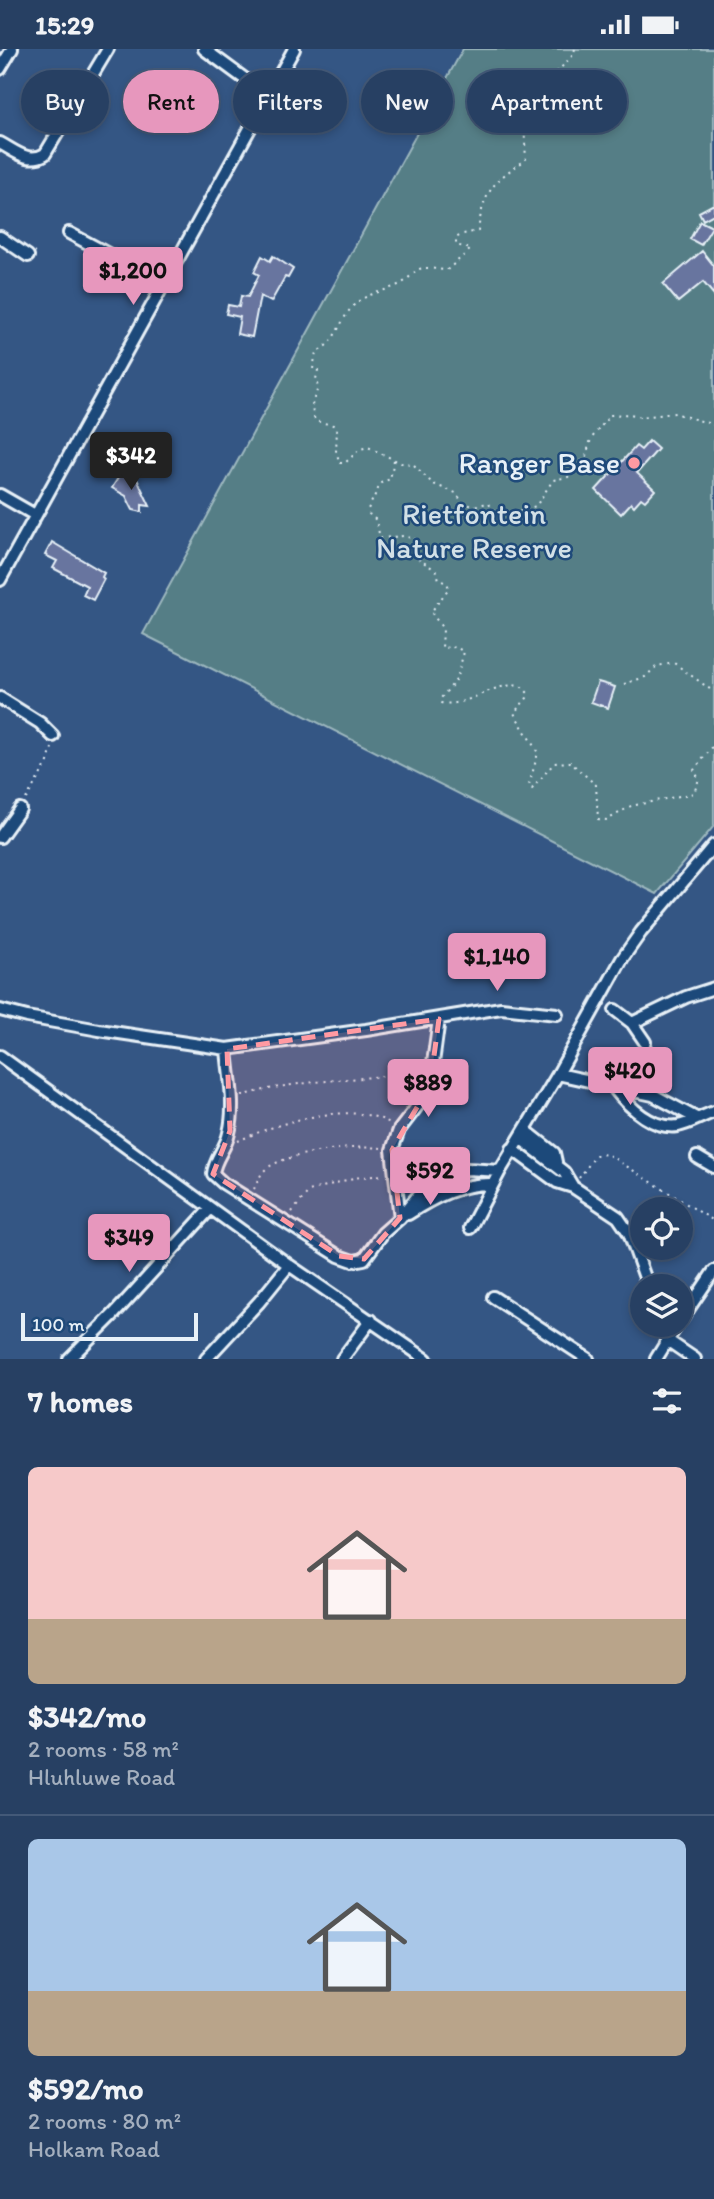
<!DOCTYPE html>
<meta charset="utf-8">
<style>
body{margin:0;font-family:Itim,sans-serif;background:#334b6c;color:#f1f3f6;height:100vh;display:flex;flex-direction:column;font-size:26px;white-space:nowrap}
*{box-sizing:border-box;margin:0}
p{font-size:23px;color:#a4afbe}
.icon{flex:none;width:38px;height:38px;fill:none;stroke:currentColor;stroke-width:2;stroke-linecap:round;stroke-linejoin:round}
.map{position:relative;height:1310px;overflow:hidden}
.side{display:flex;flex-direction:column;background:#274063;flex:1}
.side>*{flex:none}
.hud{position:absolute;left:21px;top:21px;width:672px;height:63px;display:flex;gap:14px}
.controls{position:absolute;left:630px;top:1148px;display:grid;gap:14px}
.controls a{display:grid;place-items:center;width:63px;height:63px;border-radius:50%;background:#274063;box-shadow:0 4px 10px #0003,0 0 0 2px #435978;font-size:35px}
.scale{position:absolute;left:21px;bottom:18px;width:177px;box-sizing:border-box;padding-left:7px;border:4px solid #e8f1f8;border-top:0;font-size:19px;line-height:24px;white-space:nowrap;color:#e8f1f8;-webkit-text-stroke:5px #1f4a7a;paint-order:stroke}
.price{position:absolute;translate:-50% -60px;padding:0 16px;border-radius:7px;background:#e797bd;color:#111;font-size:23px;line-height:46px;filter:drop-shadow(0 2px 4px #0008)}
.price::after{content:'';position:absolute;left:50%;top:42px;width:21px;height:16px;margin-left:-10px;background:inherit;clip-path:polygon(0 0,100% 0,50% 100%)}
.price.active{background:#222;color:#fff}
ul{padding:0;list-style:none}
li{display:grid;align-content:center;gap:14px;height:371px;padding:0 28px}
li+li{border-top:2px solid #435978}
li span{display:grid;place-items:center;height:217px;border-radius:10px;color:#555}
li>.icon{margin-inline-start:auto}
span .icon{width:126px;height:126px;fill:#fffc;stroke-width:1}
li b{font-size:30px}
h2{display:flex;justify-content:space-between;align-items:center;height:84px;padding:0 28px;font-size:30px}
.chip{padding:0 24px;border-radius:32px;background:#274063;box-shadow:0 4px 10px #0003,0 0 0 2px #435978;font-size:24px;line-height:63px}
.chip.active{background:#e797bd;color:#111}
.status{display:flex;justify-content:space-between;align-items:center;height:49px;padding:0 35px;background:#274063;direction:ltr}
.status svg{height:19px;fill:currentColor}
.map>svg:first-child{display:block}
</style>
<div class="status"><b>15:29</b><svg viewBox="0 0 49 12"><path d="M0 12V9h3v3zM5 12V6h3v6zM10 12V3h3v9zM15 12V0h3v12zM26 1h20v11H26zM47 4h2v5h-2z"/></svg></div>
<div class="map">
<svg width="714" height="1310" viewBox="0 0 714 1310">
<rect width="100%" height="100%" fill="#345684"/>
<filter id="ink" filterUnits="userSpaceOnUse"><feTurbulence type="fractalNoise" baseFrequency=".0143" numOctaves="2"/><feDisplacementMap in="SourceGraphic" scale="14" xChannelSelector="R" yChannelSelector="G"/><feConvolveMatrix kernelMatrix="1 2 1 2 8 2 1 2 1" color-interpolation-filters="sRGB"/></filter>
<g filter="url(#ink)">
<path fill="#547e86" stroke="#9eb8bf" stroke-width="2" d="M463,0H714V777L657,845L143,585Z"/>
<path fill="#68749f" stroke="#e8f1f8" stroke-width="2" d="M714,155V165L703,171L699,163Z
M700,172L712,178L701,196L690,190Z
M702,202L714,217V246L703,233L678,253L663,235Z
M262,207L270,212L273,207L293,220L288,229L285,228L271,253L260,247L252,288L237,285L240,268L226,265L228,256L239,258L241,247L248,248L259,226L254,223Z
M649,392L658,400L637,424L655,441L645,452L641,449L634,457L631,454L621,465L596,441L636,397L641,401Z
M121,424L137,430L150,457L142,456V463L133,461L126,447L112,439Z
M52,493L104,524L102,528L104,530L93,551L83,546L87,537L53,519L57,512L45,506Z
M598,633L615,638L608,659L591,653Z"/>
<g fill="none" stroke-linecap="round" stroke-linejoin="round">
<defs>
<path id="street" d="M204,0L268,47
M0,20L12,0
M0,94C15,102 29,115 45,105L108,0
M69,184L164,235
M0,188L28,207
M0,446L35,466
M0,531L294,0
M0,649L40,674L53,687
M0,788L20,760
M0,961L27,968L99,981L227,1000L366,981L501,959L557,965
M615,961L632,974L645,993
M632,974L686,948L714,939
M227,1000C229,1028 236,1056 229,1084C226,1100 214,1110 213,1125L223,1134L339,1207L353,1212L364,1210L383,1184L400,1169L417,1148L443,1127L467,1120L500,1122
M0,1007L289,1216L426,1310
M558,1025L653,1046L696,1069
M613,1038C628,1057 651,1081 678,1077C689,1075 702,1067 714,1063
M525,1081L554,1104L556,1113
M520,1089L564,1123L573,1138
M512,1100L557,1133L573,1138L618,1168L629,1184L648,1237
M697,1108L714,1118
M408,1165C434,1148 461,1134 493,1135
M400,1169L392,1101L399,1081L425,1047L430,1036L439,970
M470,1179L500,1122L558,1025L622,910L641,883L714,796
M493,1248L588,1310
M681,1271L714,1222
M662,1276L667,1291L695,1310
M69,1310L115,1264L210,1160
M206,1310L259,1253L289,1216
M342,1310L371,1271
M656,1310L677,1276"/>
</defs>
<use href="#street" stroke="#e8f1f8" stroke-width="16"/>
<path stroke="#e8f1f8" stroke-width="2" stroke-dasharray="2 5" stroke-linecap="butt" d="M575,0L573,6L557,23L545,52L524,75L526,111C493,131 483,144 478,182L463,185L456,189V196L471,200L447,221C440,221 432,219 425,219C414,219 411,229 402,234C386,243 367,243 353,257C339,272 336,295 316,303L313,320L318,321L316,330L318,339C312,355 310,354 315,372L333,376L337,379L336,403L340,414H345L360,400L368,398L401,414L413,415L433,435L456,444L463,454L473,457L488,454L498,465H508L536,457L553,431L568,428L586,407L591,390L610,366L630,365L641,368L675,364L714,376
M394,411L390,430L381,434L368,460L369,465L376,471L380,489L404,487L415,490L417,509L437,522L439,531L447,534L449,539L431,563L443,580L442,599L456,598L464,603L456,631L441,649V654C469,659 492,632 521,637L528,644L527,649L514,664L538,704L529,736L532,740L554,714L570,713L596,736L598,770L607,771L631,757L694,744L699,730L694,721L714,696
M624,635L645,628L657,617L674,614L714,643
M26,750L48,713L52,699
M242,1047C296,1030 353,1032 409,1024L420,1025
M238,1092C277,1074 349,1051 390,1074
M579,1129L596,1106L607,1105L714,1172
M254,1140C257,1134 260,1125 266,1120C284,1104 356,1096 381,1099
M292,1163L309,1142L353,1129L382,1126"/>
<use href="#street" stroke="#1f4a7a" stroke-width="10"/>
</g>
</g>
<path fill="#ff9aa2" fill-opacity="0.2" stroke="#ff9aa2" stroke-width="5" stroke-dasharray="14 9" stroke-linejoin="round" d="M439,970L430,1036L392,1101L400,1169L364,1210L339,1207L213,1125L230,1082L227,1000Z"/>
<circle fill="#ff9aa2" stroke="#1f4a7a" stroke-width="2.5" cx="634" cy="414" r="7"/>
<g text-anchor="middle" stroke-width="5" stroke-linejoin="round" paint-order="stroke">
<g font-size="30" fill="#e8f1f8" stroke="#1f4a7a" text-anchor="end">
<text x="620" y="424">Ranger Base</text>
</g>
<g font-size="30" fill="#d2e0e7" stroke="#1f4a7a">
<text x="474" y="475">Rietfontein<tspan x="474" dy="34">Nature Reserve</tspan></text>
</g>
</g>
</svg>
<div class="controls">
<a><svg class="icon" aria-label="locate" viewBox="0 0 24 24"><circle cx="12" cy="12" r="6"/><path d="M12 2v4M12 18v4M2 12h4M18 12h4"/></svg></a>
<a><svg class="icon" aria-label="layers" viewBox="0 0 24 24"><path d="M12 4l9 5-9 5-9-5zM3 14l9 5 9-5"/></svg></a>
</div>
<div class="scale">100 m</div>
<b class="price" style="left:133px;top:258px">$1,200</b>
<b class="price active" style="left:131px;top:443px">$342</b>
<b class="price" style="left:497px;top:944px">$1,140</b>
<b class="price" style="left:630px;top:1058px">$420</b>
<b class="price" style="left:428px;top:1070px">$889</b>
<b class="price" style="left:430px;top:1158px">$592</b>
<b class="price" style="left:129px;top:1225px">$349</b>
<div class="hud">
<a class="chip">Buy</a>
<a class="chip active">Rent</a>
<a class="chip">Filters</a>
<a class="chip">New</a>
<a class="chip">Apartment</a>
</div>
</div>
<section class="side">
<h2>7 homes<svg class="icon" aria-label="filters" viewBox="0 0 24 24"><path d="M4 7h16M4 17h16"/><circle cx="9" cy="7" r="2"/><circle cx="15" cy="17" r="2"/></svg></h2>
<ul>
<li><span style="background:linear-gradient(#f6c9c9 70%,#b9a48a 0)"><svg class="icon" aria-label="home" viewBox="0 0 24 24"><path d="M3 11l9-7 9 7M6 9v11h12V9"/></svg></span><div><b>$342/mo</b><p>2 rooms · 58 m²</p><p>Hluhluwe Road</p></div></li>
<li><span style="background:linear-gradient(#a9c7e8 70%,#b9a48a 0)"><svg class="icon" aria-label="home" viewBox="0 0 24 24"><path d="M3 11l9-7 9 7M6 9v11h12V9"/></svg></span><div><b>$592/mo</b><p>2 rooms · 80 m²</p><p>Holkam Road</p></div></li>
</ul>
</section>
